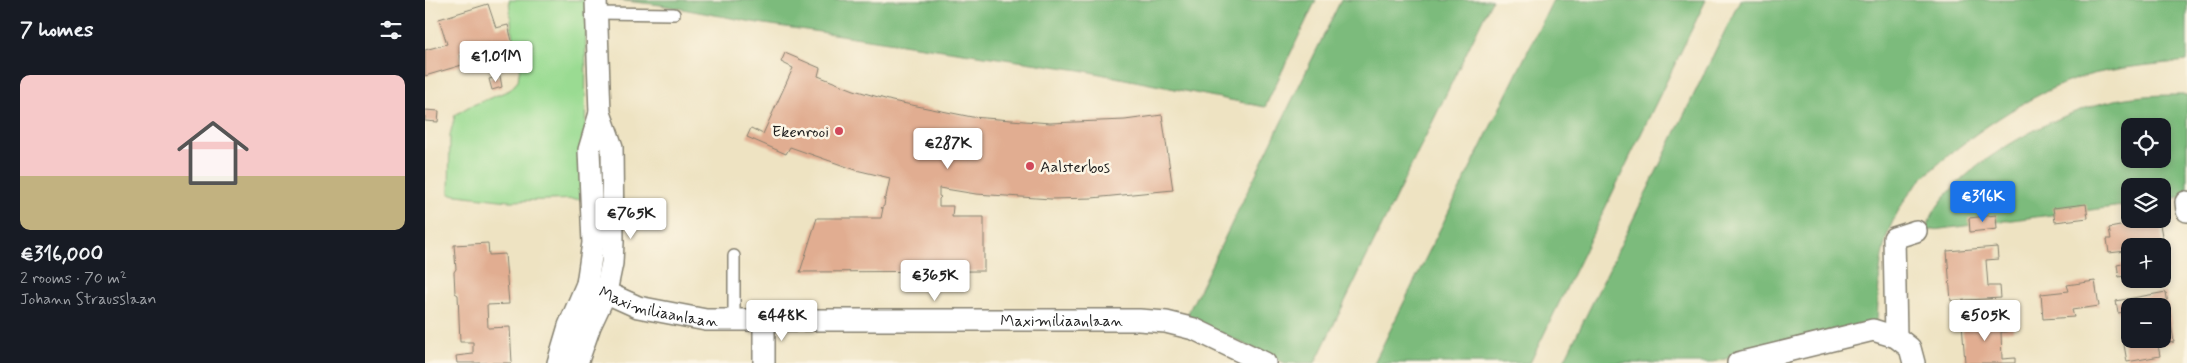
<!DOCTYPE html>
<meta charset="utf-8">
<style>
body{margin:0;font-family:Mynerve,sans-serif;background:#242831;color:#f1f3f6;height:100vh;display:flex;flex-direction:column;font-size:19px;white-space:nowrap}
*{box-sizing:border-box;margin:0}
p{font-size:16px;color:#9ea1a6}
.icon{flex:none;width:28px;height:28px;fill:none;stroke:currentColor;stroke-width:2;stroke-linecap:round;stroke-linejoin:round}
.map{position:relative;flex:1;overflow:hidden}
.drawer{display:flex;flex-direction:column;background:#171b24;width:425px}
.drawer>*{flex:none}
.buttons{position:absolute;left:1696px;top:118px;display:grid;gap:10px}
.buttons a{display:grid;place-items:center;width:50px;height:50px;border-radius:10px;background:#171b24;box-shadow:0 2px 8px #0003;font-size:25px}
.price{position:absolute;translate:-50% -42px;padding:0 11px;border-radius:5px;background:#fff;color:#222;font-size:16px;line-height:32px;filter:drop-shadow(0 1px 2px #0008)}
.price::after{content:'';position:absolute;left:50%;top:30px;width:15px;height:11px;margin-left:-8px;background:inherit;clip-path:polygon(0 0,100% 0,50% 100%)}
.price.selected{background:#1a73e8;color:#fff}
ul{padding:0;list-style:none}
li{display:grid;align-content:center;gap:10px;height:265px;padding:0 20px}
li+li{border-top:1px solid #363941}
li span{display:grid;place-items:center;height:155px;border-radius:10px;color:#555}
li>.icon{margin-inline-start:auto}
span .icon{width:90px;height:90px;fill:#fffc;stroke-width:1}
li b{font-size:21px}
h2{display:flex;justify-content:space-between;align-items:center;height:60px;padding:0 20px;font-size:21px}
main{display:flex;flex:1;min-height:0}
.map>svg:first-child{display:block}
</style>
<main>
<section class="drawer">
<h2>7 homes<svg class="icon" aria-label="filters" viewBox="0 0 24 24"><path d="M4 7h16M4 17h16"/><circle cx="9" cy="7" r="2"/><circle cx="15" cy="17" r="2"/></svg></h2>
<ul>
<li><span style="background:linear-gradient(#f6c9c9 65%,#c2b280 0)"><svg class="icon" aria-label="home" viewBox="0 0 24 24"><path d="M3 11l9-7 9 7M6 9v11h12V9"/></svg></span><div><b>€316,000</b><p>2 rooms · 70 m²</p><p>Johann Strausslaan</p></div></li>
</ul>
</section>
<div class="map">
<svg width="1762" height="363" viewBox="0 0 1762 363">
<rect width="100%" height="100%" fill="#fcf5e5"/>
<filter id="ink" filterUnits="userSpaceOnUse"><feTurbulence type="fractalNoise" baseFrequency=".02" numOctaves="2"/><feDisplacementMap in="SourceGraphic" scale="10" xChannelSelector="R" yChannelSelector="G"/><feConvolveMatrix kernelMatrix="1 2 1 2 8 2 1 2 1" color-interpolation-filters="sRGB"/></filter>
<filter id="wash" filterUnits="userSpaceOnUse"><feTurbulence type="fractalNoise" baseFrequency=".0096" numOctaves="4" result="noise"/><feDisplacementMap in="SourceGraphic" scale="20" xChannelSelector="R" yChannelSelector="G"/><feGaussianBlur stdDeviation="1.12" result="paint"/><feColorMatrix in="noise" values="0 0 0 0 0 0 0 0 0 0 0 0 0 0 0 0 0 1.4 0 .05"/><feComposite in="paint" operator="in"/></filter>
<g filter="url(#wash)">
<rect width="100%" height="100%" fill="#eee3c2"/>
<path fill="#9adb92" stroke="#5b7c57" d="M84,0H161L160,199L84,201L24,194L25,135L30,115L43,107L85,90L93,81L95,66L88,41Z"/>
<path fill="#7bbb7c" stroke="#4c6c4c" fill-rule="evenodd" d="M193,0H891L840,107L655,70L333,23L236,5Z
M916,0H1067L890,363H860L761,317Z
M1128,0H1281L1105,363H949Z
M1315,0H1762V61C1727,65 1691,67 1657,77C1603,94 1542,137 1501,175C1487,187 1476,205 1468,221C1453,252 1454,288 1452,321L1284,363H1138Z
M1762,95V196L1738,200V186H1705V205L1500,231C1504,223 1507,214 1512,207C1543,161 1629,114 1682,102C1708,95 1735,95 1762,95ZM1705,126H1738V159H1705Z"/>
<g id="blocks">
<path fill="#e1ad91" d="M63,4L71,28L83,25L89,49L70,55L64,43L35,52L37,65L0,76V50L22,44L14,19Z
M360,53L395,68L393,76L429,90L467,101L547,117L625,123L700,120L737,115L748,190L667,198L626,199L551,194L514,188V196L516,197L514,199V206H528L527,217H559V271L375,272L392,218H456L458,208H456L459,206L460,199H458L461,197L465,178L431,170L365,147L361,154L322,137L326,128L338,134L368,68L356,62Z
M75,76L77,87L67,90L64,79Z
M0,110L14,111L13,122L0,121Z
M1661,204L1663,218L1630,222L1628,208Z
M1571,215L1572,229L1545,232L1544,218Z
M1734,219L1743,269L1738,270V246H1705V275L1694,277L1692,265L1703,263L1701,251L1684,253L1682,239H1686L1684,228Z
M63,243L64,255L80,254L84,304L62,305L63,328L85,327L87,363H32L31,356L48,354V342H35L33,295L30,293L29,272L31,269L29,245Z
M1572,247L1573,259L1561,260L1563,286H1575L1576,298L1526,301L1522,251Z
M1670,281L1674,306L1647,310L1649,317L1618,319L1616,294L1644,291L1642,285Z
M1741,292L1749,342L1733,345L1735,356L1702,362L1698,339H1738V306H1705V311L1693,313L1691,301Z
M1587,320L1588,331L1576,332L1577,359L1590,358V363H1540L1537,323Z"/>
</g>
</g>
<g filter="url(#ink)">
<use href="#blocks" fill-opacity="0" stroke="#85806f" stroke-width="1"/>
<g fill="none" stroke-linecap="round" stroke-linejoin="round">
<defs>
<path id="lane" d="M171,13L249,14
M309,256V321"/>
<g id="street">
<path d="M1761,202L1762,211"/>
<path id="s1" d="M162,284L213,307L281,320H714L741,322L769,329L840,363"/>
<path d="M1471,337L1469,238L1491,231"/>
<path d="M133,363L144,326L162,284L168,243L164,150L175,113"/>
<path d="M152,363L165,326L181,292L187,263L188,242L187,147L175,113L171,0"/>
<path d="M339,363V321"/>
<path d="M1313,363L1448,330L1471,337L1485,348L1489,363"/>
</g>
</defs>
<use href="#lane" stroke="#85806f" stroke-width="14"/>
<use href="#street" stroke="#85806f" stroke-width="24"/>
<use href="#lane" stroke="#fff" stroke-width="11"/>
<use href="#street" stroke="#fff" stroke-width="21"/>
</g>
</g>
<g fill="#d1495b" stroke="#fcf5e5" stroke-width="2">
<circle cx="414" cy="131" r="5"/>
<circle cx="605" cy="166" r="5"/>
</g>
<g text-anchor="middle" stroke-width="5" stroke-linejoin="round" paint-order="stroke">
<g font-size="16" fill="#1c1c1c" stroke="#fcf5e5" text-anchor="end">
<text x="404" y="137">Ekenrooi</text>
<text x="615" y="172" text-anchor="start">Aalsterbos</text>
</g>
<g font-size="16" fill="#1c1c1c" stroke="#fcf5e5">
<text dy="6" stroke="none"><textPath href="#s1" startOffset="76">Maximiliaanlaan</textPath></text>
<text dy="6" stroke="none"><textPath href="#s1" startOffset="481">Maximiliaanlaan</textPath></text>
</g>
</g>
</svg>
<div class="buttons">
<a><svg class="icon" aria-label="locate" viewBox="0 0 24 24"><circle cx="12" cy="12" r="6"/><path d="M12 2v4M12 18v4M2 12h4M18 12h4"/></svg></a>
<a><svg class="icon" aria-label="layers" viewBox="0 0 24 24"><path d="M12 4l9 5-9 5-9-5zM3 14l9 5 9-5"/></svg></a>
<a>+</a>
<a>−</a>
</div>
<b class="price" style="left:71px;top:83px">€1.01M</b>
<b class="price" style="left:523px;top:170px">€287K</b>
<b class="price selected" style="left:1558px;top:223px">€316K</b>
<b class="price" style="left:206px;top:240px">€765K</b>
<b class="price" style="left:510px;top:302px">€365K</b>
<b class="price" style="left:357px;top:342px">€448K</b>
<b class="price" style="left:1560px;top:342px">€505K</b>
</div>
</main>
